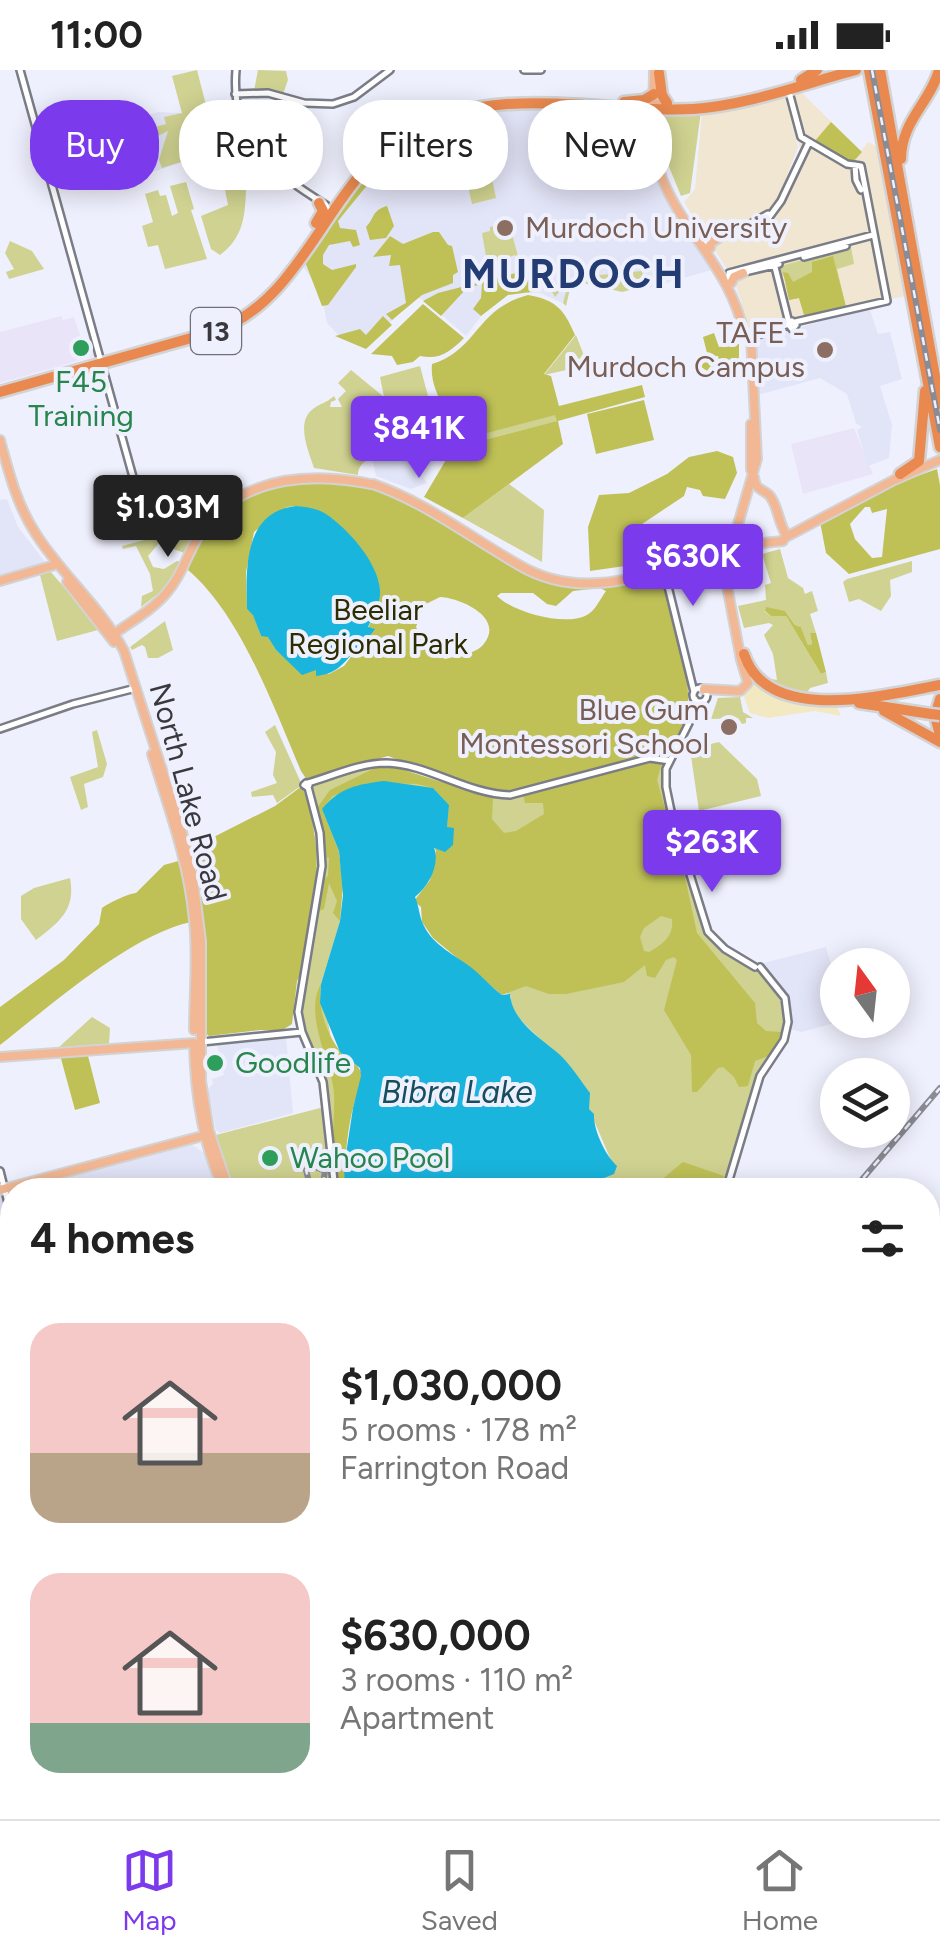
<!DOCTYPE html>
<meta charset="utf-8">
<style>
body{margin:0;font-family:Figtree,sans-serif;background:#f2f2f2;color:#222;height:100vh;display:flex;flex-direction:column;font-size:38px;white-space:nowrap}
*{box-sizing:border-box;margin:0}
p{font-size:32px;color:#767676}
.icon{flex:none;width:55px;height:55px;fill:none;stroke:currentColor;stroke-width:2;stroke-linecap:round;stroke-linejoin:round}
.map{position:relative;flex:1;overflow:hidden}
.sheet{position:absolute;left:0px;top:1108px;width:940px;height:642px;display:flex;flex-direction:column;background:#fff;border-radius:40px 40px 0 0;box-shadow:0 5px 25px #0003}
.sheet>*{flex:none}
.hud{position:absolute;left:30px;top:30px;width:880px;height:90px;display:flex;gap:20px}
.needle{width:65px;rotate:345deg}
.controls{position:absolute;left:820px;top:878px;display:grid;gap:20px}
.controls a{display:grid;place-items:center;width:90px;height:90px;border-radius:50%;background:#fff;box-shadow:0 5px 25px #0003;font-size:50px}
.price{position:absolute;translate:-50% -85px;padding:0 22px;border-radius:10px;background:#7c3aed;color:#fff;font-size:32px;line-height:65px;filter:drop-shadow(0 2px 5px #0008)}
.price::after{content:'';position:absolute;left:50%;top:60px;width:30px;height:22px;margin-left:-15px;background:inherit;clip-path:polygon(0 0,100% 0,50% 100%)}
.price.current{background:#222;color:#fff}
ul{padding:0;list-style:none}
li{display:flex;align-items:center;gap:30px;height:250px;padding:0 30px}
li span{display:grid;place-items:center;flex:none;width:280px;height:200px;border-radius:30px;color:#555}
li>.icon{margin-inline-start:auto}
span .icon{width:120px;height:120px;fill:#fffc;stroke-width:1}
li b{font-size:42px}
h2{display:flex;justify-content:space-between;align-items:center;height:120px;padding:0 30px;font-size:42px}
.tag{padding:0 35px;border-radius:40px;background:#fff;box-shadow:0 5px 25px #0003;font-size:35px;line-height:90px}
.tag.current{background:#7c3aed;color:#fff}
.status{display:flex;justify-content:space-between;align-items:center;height:70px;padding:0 50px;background:#fff;direction:ltr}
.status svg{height:28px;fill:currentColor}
.tab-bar{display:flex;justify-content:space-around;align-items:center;height:140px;border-top:2px solid #e0e0e0;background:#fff;font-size:28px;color:#767676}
.tab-bar a{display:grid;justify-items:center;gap:5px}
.tab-bar .current{color:#7c3aed}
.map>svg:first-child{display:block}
</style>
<div class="status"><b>11:00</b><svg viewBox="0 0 49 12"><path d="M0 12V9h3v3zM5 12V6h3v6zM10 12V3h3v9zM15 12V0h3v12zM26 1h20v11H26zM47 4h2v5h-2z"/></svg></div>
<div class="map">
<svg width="940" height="1749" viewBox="0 0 940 1749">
<rect width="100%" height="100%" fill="#eff0fd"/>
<path fill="#eae4f9" d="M61,246L63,250L74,247L82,271L92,268L95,286L0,313V262Z
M854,358L873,404L803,424L791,374Z
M940,1619V1749L929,1662Z"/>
<path fill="#e2e4f7" d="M527,38L646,45L648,86L654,106L711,200L649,218L647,216L623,221L579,212L569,219L565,234L540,223L510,222L491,233L466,266L426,231L416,227L364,278L341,268L327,253L321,223L302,195L303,188L410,65L440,50L479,39Z
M158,42L180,43L192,89L140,106L131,76L122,73L117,55Z
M869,237L878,264L890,262L902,309L880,316L892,355L889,388L868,396L857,360L862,357L856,353L847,324L820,308L757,325L754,271Z
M415,359L421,361L424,367H437L440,381L432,391L418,390L414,394L427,413L411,419L376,406L372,387L379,370Z
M7,429L18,457L46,493L44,497L0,508V430Z
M826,877L837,917L838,950H846L801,962L790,959L787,927L762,897L764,893Z
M271,968H286L293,1043L220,1063L216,1060L208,1019L213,1014L212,1009L224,1005L217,974Z
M192,1075L204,1083L218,1120H23Z
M12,1123V1738H357L350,1749H0V1126Z"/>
<path fill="#f1e6d1" d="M799,20L861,81L868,72L876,76L907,226L846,237L754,263L750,261L735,212L711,174L762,157L782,133L802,84L789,42L798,77L777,131L764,146L743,156L711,164L702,161L684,132L695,119L702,42Z"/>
<path fill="#cfd290" d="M197,0L206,35L226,30L240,85L214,96L196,81L190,89L162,98L159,90L168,61L158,66L155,57L166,54L164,47L182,43L172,6Z
M258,0L286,1L288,10L283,24L254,21Z
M701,41L690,123L681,126L663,82L662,47L666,44Z
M115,55L120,74L74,87L69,67Z
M472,63L483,65L496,128L472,134L464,99L467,87L465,83L460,84L457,73Z
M569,78L575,79L582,105L558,111L551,84Z
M186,112L194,139L191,140L207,189L165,199L158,175L148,177L142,156L153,152L145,124L158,120L160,126L166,125L172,146L178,143L170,116Z
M236,116L246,120C245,147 243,168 220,185L211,179L201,146L228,135L225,120Z
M507,146L521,197H520L515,185L490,194L487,192L482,163L490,161V157L499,155Z
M10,171L32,181L44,199L9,209L6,202L14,199L5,183Z
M851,177L854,194L837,199L846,237L805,248L799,228L789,230L787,207L783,206L780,196Z
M642,201L646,216L622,222L579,212L570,219L566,236L563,233L567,218L563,217L555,227L548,215L590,206Z
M576,265L583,283L591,291L589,295L544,305Z
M420,296L428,326L408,336L388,337L391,342H396L409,362L380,371L378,380L381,385C370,387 358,393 358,405L314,398C309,382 295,352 313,339C322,332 325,334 334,326L336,330L331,332L330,337H342L338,329L346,321L338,313L351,300L384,327L380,307Z
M556,344L558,351L453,378L454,372Z
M257,413L258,416L187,484L171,478L158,463L201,455L232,424Z
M509,414L544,440L542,492L463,448Z
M144,453L159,473L148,486L153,497L164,499L177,491L181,492L167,517L141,537L142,526L153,521L150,504L136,476L123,479L122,476L148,469Z
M780,479L788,508L803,518L805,524L812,521L818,541L810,544L816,563H810L812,574L808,575L801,557L795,555L785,541H764L771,546H786L821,604L826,602L828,613L810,618L805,626H795L760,607L777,610L773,584L764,565L773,555L769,553L744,558L738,536L766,530L765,515L771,513L762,484Z
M912,491V502L890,510L891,526L881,541L859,529L849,532L843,512L847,509Z
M50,501L100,559L98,560L57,571L40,505Z
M165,551L173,580L158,588H148L145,577L142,575L132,580L130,577Z
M740,627L743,642L753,648H746V653L742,654L738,648L711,649L718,628Z
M275,655L302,715L277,733L273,725L252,727L251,722L277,713L273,705L276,682L265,662Z
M97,660L107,694L103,707L84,714L88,737L81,740L70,707L98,697L92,662Z
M719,672L757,709L761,726L699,741L690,679Z
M652,689L664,693L663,722L705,865L766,906L786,940L784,960L750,1024L722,1120H596L611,1090L589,1039V1022C566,992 538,968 511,940V926L463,893L437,781L433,779L453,775L339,782L340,851L321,914L330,963L345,1120H337L324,1009L303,960L299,944L322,775L309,719L312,713L375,694L396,697L445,714L505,728Z
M70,808C76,840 59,852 36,870L21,849V826L34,818Z
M92,947L110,958L109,974L58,978Z
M320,1038L323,1040L332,1120H233L216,1065Z
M940,1211V1298L937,1299L928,1261V1214Z"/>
<path fill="#bfc157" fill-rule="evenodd" d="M831,52L862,82L853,92H848L814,72Z
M404,71L408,78L373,108L338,151L340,158L356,160L360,175L353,177L350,171L329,175L323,185V194L332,200L356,194V197L328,235L322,236L304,189L376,90Z
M387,136L394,156L386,168L370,170L366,157C374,149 372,140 387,136Z
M433,162H439L448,175L452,176L458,202L453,205V213L422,225L392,250L386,244L406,233L400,195L389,196L391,185L373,187L390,166L403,174Z
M833,186L846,237L805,248L799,228L789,230L783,202L788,203L793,212L812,202V192Z
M520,202H523L532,215L539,217V221L508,225L481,246L473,239L481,228L482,214L467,218L441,246L423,231L438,223Z
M528,225C556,230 564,239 575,265L544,304L551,306L559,336L642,315L645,327L558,351L563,374L463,448L424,427L453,378L557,351L555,345L454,372C454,343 429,325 432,294C479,279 475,239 528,225Z
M423,234L464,268C450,282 440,290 420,286L413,292L397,295L392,286L371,284Z
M383,246L392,255L366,279L335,266L360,259L366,265Z
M714,263L719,277L739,274V300L714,306L700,296L705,292L719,291L718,286L708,287L703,267Z
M430,326L446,352L389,366L392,337L408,336Z
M644,330L654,370L596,384L587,344Z
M717,381L733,387L737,403L725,429L703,426L700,420L687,417L684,426L639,456L633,480L639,494L590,501L588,457L599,425L629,423L667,404L689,387Z
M937,399L940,415V479L849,504L826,483L820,452L889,416ZM865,437H870L872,443L887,439L882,487L872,488L855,469L850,454Z
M285,412H353L403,426L518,496L561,513L659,504C676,530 693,613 687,645C685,658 678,670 671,681L506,723L489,722L388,686L307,710L301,701C274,638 241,545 188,500C205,445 233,428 285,412ZM296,436L317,440L375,543L368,558H373L344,596L329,604L316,600L299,601L276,580L268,566H261L253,544L247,539L246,502L254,462L287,437ZM600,518L606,521C600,529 595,542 585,546C563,556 513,542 497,526L501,523H533L547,534L556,536L573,521ZM440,527C461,528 506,548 483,575C475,584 456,586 445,589L427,577L416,557L424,535Z
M766,537L785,541L795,555L801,557L808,575L812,574L810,563H816L826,602L821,604L786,546H771L765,541Z
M649,691L662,693L657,710L686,812L697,863L755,933L757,953L766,961L782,962L771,985L755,991L748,1016L739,1017L734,1007L723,997L718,998L697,1022H692L691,985L664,940L677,890L674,887L666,890L655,908L647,906L645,895L624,912L566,924H549L526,916L502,925L433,868L422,852L421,837L414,831L430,810L436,780L447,757L449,735L433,718L417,714L368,713L333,726L322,739L339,782L343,815L340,851L333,843L337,831L329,813L324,839L319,841L323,810L328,806L329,788L323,786L317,738L330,720L379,696L400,699L493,728L492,749L504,763L516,761L544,744L543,733H525L523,725ZM661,846L672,849C674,866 663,874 649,882L644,881L640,867L644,858Z
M302,716C328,787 314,831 301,904L297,911L292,954L281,961L261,960L209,966L204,962L203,859L200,815L192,782L198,775L275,736Z
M182,790L191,852C130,865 50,936 0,975V937L64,890L99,854L102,838C109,833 127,824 136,823L164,795Z
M321,914C317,936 326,963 340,981C346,989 359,993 361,1003C363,1014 357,1024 354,1034C347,1060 344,1093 345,1120H339C336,1105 333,1089 333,1074C332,1054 337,1031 332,1011C326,983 305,941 321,914Z
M87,982L100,1033L75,1040L60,985Z
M683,1092L724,1106L719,1120H649Z"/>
<path fill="#f2e8c2" d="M749,607L777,629L836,635L841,646L815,641L768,648L750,643L743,624H710L738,623Z"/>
<path fill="#19b5dd" d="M296,436C306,437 317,438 326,444C348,459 378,492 380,520C381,534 373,545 368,557L375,559C370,567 363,570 357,578C344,593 337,604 316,606V600L302,605L276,580L268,567L261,566L253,545L247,539C246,499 243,442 296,436Z
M384,711L433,718L449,735L447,757L454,758L453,775L445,782L434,778C440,793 430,815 415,827C419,835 419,847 424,856C433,875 456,886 472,898C482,906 491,917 502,925L510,924C512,951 540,968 559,984C571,995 580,1010 590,1023L589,1039L594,1044C593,1059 605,1085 617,1096L614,1104L604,1108L596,1120H345L344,1097L353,1038L361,1006L360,998L340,982L320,933L321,914L340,851L343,825L339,781L322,739C339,718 358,714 384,711Z
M928,1696L936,1749H646L642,1738H928Z"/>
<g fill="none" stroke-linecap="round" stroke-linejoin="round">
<defs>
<path id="minor" d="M20,0L143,443
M236,0C230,71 272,101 326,135L329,142
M524,0H541
M789,22L801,67L847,94L861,96L887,231L795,252
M235,24L268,23L304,33L333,34L354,27L390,0
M855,95L856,110L861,120
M743,158L768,144
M701,172L764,154L781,131L809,72
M804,187L846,176
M774,193L789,253
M741,203L779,194
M729,215V203L873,165
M792,251L796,255L792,259L789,255Z
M752,267L789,254
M663,496L694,622
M693 625a7 7 0 1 1 14 0a7 7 0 1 1-14 0Z
M698,641L705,630
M0,659L73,634L136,618
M306,713L309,715L307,717L304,715Z
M308,713C332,706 360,693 386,693C428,694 467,724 510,725L650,688L670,691
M308,717L320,763L322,796L298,942L302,962L323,1012L335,1120
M673,745L677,747L675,750L672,748Z
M672,746L666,717V699L696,639L695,629
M673,750L708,862L725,879L755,897
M202,972L302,962
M0,1101L12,1149
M726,1120L760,1006L784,970L788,952L785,928L760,897
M928,1212L940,1208
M497,1738L504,1749"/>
<path id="major" d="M654,0C654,33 649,68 659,100C679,160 731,197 744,264
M659,34V80
M697,157L710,167
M710,178L711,173L720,167
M731,213L734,207L743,203
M0,370C9,403 17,435 36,464C62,505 101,537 124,581L182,762L193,808L201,871V1011L209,1061L229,1120
M751,400V354
M373,414C427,433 470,467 519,495C573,527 626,511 682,495C709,488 736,481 763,473L783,471L786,464C778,453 778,434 769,425C760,417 756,421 754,407
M786,467L894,410L940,390
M732,475L757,389L751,268
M0,511L58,494
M67,512L114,572
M114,564C132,551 154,539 168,521C185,502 189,475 206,455C248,404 316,402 376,415
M704,619L740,621L748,613L741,590L727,516L726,491
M152,684C169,739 189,793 194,850C198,887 194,923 194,960
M194,974C195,1022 202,1071 222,1116
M0,987L194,973
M0,1120L206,1065
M0,1454L12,1461
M928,1497L940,1465
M928,1582L940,1585
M177,1738L181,1749"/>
<path id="highway" d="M869,0L940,377
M880,0L940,334
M659,3L662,25L667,33
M801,10L817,0
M624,32L644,30L654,24
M901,89C901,51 930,33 939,0
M316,153L323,141L319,133
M0,322L216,261C310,226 328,104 415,58C501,13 602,44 693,39C749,35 803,14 856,0
M900,404L919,391L925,321
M744,584C767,656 885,625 940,615
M940,629L935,646L940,665
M859,633L931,644
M884,641L940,672"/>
</defs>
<use href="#minor" stroke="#7a7c86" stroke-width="10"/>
<use href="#major" stroke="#d3d3d4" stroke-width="12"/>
<use href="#highway" stroke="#d3d3d4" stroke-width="15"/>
<use href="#minor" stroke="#fff" stroke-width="5"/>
<use href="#major" stroke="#f2b895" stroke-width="8"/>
<use href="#highway" stroke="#e9894f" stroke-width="10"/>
<defs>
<path id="rail" d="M872,0L940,360
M311,1120L306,1100L313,1096L325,1101L322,1120
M853,1120L940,1018
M355,1749L362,1738"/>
</defs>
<use href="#rail" stroke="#8b8b94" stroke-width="6"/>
<use href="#rail" stroke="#eff0fd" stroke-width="2.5" stroke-dasharray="8" stroke-linecap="butt"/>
<defs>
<path id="major-bridge" d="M730,490L732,475"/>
<path id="highway-bridge" d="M931,644L940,645"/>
</defs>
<use href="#major-bridge" stroke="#d3d3d4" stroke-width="12" stroke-linecap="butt"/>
<use href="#highway-bridge" stroke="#d3d3d4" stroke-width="15" stroke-linecap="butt"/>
<use href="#major-bridge" stroke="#f2b895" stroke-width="8"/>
<use href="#highway-bridge" stroke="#e9894f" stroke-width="10"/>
</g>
<g fill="#8d6e63" stroke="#eff0fd" stroke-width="4">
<circle cx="505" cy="158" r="10"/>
<circle cx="825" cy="280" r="10"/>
<circle cx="729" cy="657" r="10"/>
</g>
<g fill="#2e9e5b" stroke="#eff0fd" stroke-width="4">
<circle cx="81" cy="278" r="10"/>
<circle cx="215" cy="993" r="10"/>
<circle cx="270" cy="1088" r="10"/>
</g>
<g text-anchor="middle" stroke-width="8" stroke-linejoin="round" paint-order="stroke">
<rect fill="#eff0fd" stroke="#6f6f77" stroke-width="2.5" x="191" y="238" width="50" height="46" rx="8"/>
<g font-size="28" font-weight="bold" fill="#38383d">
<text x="216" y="271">13</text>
</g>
<g font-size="30" fill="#785e54" stroke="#eff0fd" text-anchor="end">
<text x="525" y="168" text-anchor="start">Murdoch University</text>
<text x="805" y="273">TAFE -<tspan x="805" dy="34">Murdoch Campus</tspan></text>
<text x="709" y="650">Blue Gum<tspan x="709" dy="34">Montessori School</tspan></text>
</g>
<g font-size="30" fill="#27864d" stroke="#eff0fd" text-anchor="start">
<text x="81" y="322" text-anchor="middle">F45<tspan x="81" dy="34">Training</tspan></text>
<text x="235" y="1003">Goodlife</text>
<text x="290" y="1098">Wahoo Pool</text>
</g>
<g font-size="30" fill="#2d2d00" stroke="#eff0fd">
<text x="378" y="550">Beeliar<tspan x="378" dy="34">Regional Park</tspan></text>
</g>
<g font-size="30" fill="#38383d" stroke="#eff0fd">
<text transform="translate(188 722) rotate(75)" y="10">North Lake Road</text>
</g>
<g font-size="32" font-style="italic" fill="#154e5f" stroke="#eff0fd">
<text x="457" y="1033">Bibra Lake</text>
</g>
<g font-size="40" font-weight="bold" letter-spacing="2.5" fill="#243c74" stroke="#eff0fd">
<text x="574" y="218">MURDOCH</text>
</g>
</g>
</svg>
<div class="controls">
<a><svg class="needle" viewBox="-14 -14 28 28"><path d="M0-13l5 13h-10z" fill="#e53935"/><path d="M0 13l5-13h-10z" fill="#767676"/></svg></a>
<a><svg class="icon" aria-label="layers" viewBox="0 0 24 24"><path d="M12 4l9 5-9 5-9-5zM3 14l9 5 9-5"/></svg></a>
</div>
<b class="price" style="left:419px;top:411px">$841K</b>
<b class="price current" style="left:168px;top:490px">$1.03M</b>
<b class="price" style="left:693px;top:539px">$630K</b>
<b class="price" style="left:712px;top:825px">$263K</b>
<div class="hud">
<a class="tag current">Buy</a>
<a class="tag">Rent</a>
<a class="tag">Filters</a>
<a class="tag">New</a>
</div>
<section class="sheet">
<h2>4 homes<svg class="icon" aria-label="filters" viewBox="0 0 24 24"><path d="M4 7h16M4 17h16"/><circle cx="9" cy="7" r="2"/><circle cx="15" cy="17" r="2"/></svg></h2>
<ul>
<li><span style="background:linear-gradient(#f6c9c9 65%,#b9a48a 0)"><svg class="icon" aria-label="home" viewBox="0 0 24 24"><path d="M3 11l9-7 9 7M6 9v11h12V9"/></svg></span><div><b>$1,030,000</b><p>5 rooms · 178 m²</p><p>Farrington Road</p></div></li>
<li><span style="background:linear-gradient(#f6c9c9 75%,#7fa58c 0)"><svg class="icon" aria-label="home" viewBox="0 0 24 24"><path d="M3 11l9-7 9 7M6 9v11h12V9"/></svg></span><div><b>$630,000</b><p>3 rooms · 110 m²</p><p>Apartment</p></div></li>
</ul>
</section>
</div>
<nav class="tab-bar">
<a class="current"><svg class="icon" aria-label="map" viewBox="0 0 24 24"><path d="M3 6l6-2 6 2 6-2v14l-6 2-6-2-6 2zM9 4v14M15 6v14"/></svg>Map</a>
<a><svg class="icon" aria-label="saved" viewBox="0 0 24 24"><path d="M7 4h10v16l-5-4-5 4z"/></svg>Saved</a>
<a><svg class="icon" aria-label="home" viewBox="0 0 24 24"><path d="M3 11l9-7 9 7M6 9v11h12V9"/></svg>Home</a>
</nav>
